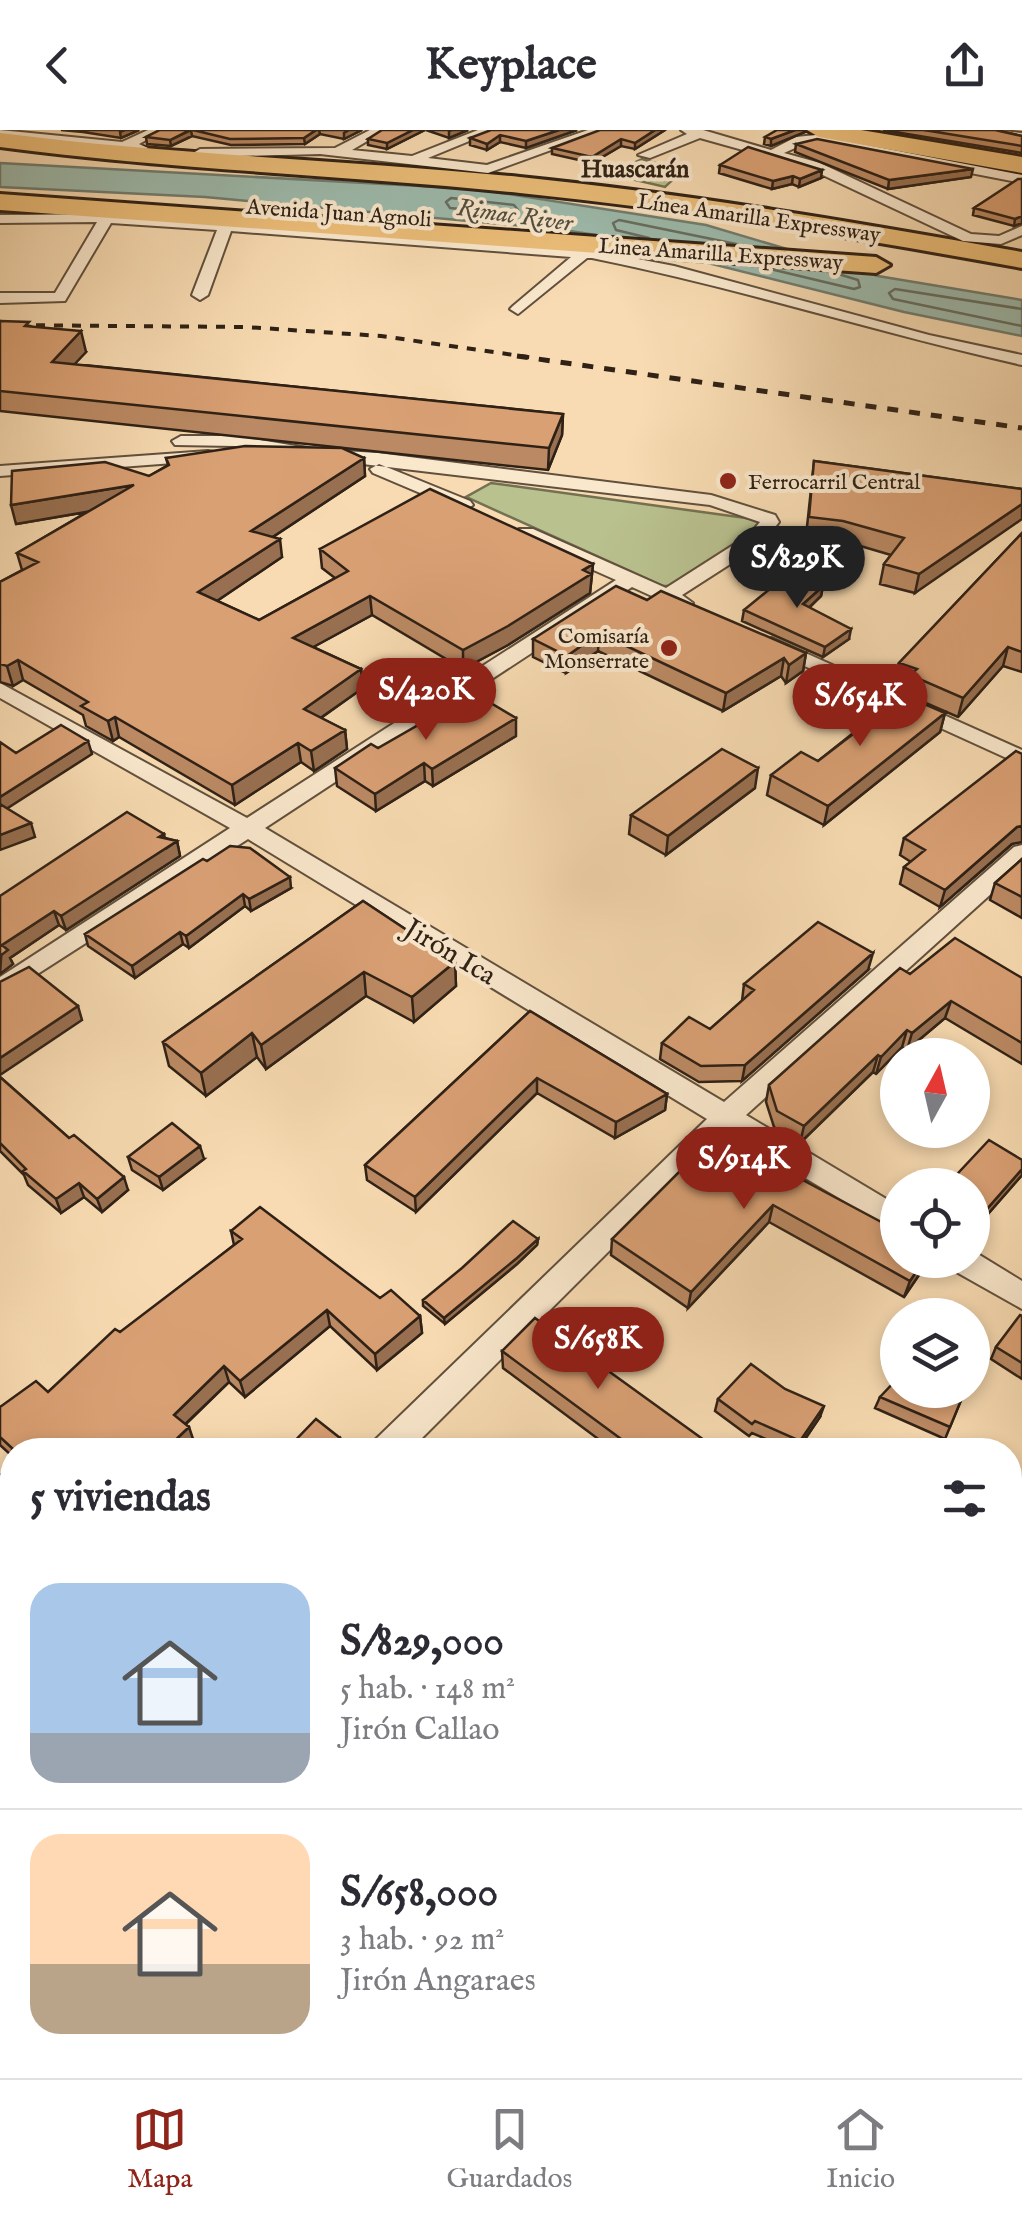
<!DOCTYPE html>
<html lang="es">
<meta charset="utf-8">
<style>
body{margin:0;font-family:"IM FELL English",serif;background:#f7f7f7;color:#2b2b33;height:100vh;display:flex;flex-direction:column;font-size:38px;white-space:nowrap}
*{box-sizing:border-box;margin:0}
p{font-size:32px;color:#7c7c81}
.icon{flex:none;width:55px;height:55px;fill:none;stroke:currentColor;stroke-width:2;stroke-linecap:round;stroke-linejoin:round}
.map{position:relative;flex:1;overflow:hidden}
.sheet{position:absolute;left:0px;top:1308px;width:1022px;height:642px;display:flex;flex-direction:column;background:#fff;border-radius:40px 40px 0 0;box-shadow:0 5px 15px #0003}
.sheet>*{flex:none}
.needle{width:65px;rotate:8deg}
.controls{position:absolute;left:880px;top:908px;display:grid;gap:20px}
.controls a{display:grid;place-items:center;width:110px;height:110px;border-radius:50%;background:#fff;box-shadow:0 5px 15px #0003;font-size:50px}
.price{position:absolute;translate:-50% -85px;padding:0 22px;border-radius:35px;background:#8f2418;color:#fff;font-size:32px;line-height:65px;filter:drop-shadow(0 2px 5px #0008)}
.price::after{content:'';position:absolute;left:50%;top:60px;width:30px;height:22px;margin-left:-15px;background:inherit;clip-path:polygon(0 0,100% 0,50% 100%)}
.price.active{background:#222;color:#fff}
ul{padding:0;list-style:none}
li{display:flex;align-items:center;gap:30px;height:250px;padding:0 30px}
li+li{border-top:2px solid #e1e1e2}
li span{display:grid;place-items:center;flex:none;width:280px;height:200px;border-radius:30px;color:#555}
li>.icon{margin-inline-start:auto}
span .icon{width:120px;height:120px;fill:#fffc;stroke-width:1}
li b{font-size:42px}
h2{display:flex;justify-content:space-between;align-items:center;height:120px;padding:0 30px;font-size:42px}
header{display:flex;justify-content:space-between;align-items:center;height:130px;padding:0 30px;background:#fff;font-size:45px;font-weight:700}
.menu{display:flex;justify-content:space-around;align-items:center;height:140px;border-top:2px solid #e1e1e2;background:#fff;font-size:28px;color:#7c7c81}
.menu a{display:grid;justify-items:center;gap:5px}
.menu .active{color:#8f2418}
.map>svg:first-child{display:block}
</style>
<header><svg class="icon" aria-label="back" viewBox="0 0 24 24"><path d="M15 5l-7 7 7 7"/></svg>Keyplace<svg class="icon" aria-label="share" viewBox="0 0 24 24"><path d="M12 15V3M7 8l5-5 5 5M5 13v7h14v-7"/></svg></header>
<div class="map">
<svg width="1022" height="1948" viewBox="0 0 1022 1948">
<rect width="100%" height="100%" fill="#f8dbb2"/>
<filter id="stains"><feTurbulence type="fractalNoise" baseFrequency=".002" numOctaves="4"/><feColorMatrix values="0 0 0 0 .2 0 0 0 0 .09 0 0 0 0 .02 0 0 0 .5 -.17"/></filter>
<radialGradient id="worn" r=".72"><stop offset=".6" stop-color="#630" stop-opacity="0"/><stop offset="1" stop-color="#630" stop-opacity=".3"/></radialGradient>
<path fill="#b9c18f" stroke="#747152" stroke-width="2.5" d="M642,29L682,41L665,57L610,44Z
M491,353L753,389L765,396L675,456H663L466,367Z"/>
<path fill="#9dbbad" stroke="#717d71" stroke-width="2.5" d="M0,33L476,59L706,95L878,146L1022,170V206L904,182L596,105L557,99L205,67L0,57Z"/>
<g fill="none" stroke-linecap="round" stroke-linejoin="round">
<path stroke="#666e62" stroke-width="2.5" d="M451,68L514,75L518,80L513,84L450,78L446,72Z
M649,108L616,100L613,93L619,90L741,115
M766,138L854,159L860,157L858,150L835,143
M1022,179L895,159L889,163L893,169L1022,196"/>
<defs>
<path id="street" d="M0,0L122,12L148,0H164L139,14L148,18L142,22L0,6Z
M370,0H386L352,20L412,26L478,0H496L428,28L487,35L588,0H606L488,43L320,24L200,27L193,23L200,19L335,18Z
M681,0H703L771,20L796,7L816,5L1022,45V53L816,13L804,14L784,23L820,33L971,104L999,106L1022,96V105L1001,114L963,111L810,39L700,8L650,28L638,25L687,4Z
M993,0L1022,3V11L995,3Z
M107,84L592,120L674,136L929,205L1022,225V235C878,203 737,157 592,128H587L518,184L510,179L513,176L571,127L231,101L208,165L200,170L192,165L217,100L111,93L65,171L0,173V163H55L97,92L0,93V85Z
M181,306H235L308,318L317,323L308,328L235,316L175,315L172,311Z
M326,320L378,323L711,365L775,385L779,392L763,413L682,465L693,473L690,477H676L632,457L265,698L724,972L1014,717L1022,715V736L746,985L898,1076V1103L728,1002L410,1320H372L376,1309L707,989L248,709L0,868V847L230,698L0,568V553L247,688L616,450L519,407V399H533L666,458L749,405L760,392L710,375L320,329L317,325Z
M208,321L214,322V330L0,346V336Z
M379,334L470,371L473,375L464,381L458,379L373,343L370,339Z
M772,508L1022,620V635L765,518L762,514L765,510Z
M973,1121L1022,1151V1179L951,1139L947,1130H972Z
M0,1345L12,1351V1389L0,1384Z
M12,1668V1714L0,1719V1673Z
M577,1938H626L630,1948H581Z"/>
<path id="highway" d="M807,0H861L1022,27V43L819,7Z
M0,3C173,25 347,30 520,47C689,64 855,92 1022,122V138C856,108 689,80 520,63C347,45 173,40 0,17Z
M0,64L876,127L890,135L876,143L0,80Z"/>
</defs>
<use href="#street" stroke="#61503d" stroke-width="4"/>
<use href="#highway" stroke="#2f2116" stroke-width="6"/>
<use href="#street" fill="#fae8cd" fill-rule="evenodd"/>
<use href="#highway" fill="#ecbe79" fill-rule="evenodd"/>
<path stroke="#2f2116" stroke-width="4" stroke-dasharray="9 9" stroke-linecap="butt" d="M0,195L246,197L381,206L535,228"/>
<path stroke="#2f2116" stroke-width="5" stroke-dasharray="11 11" stroke-linecap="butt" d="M517,226L1022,298"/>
</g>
<path fill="#bb8a64" stroke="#2f2116" stroke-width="2.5" d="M61,0H139L121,8L83,2Z
M160,0H362L344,9L320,4L305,14L231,15L192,6L171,16L147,14L146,7Z
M425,0L387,19L368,15V9Z
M426,0H468L449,8Z
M577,0L526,18L500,12L487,20L470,15V8Z
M665,0L635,19L621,16L592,33L552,24V18Z
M883,0H995L1022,6V23Z
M805,2L771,16L764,14L765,7Z
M796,14L971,47L888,59L795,22Z
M720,35L821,48L799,57L792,54L772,59L719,43Z
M1022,49V93L1014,96L973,85L974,78Z
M0,191L30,196L86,222L74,234L563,284L562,305L548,340L0,281Z
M166,328H364L365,346L273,407L282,427L217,471L259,490L335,448L322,438L320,419L593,434L590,463L508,515L463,539L372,485L313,517L361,539L363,558L321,588L345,600L347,619L314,641L301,632L235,675L119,607L113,611L86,596L83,585L23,550L13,556L0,552V452L22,440L17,423L87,382L16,394L149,346L168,335Z
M814,331L1022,359L915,463L880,454L884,434L891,425L840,410L806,406Z
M1022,403V542L1003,536L958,587L905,564L907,556L895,552L899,533Z
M823,456L821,466L809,478L849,509L823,527L742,491L744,480Z
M647,470L806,523L803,541L786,553L781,546L723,581L598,521L566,543L533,527V509Z
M861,581L945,583L940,602L824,695L767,665L771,645L818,631L857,600Z
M516,606L433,656L425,651L376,681L337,656L335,638L378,618Z
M755,658L666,725L629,704L631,685Z
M165,708L177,711L180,726L66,800L59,795L10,828L13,834L0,844V766Z
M904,708L1012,714L940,777L900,754L904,737L911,732L900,725Z
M1022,729V788L990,770L995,753Z
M207,731L291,758L251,781L245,776L189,818L183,814L135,848L88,816L85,804Z
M363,771L455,832L456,856L414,892L366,866L266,939L257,927L206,966L169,936L163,912Z
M868,840L742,951L699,952L660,929L662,913L710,899L742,871L744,854Z
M910,844L1022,848V934L945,888L907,920L902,917L876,944L873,942L800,1013L774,997L766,972L769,955Z
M530,881L667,964L665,980L615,1008L537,963L416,1082L367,1050L365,1035Z
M0,947L128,1060L102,1082L84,1067L61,1083L28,1055L24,1045L0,1021Z
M779,1026L805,1042L803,1050L925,1136L904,1167L769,1092L688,1178L611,1125L612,1109Z
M128,1027L204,1029L163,1060L132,1040Z
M1022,1030V1045L981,1092L972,1087V1055Z
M231,1101L420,1186L422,1203L377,1240L330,1196L245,1267L229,1252L186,1294L194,1312L186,1320H12V1326L0,1315V1277L48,1262L234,1115Z
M538,1109L537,1115L517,1134L445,1194L423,1176V1170Z
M1022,1186V1249L991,1229L996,1217Z
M502,1221L702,1320H613L503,1238Z
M964,1263L945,1309L875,1278L880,1267Z
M718,1269L820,1287L798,1320H791L752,1303L749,1306L715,1281Z
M1022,1720V1782L1010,1772V1733Z
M1022,1832V1913L1010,1902V1851Z"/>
<path fill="#987051" stroke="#2f2116" stroke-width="2.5" d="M125,0H139L121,8L120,2Z
M191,0L192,6L171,16L170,10Z
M316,0H319L320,4L305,14L304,8Z
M349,0H362L344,9V3Z
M413,0H425L387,19V13Z
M452,0H468L449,8V1Z
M559,0H577L526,18V11Z
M655,0H665L635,19V13Z
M795,0H805V2L771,16V9Z
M500,5V12L487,20V14Z
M621,9V16L592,33V27Z
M973,39L971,47L888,59L889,50Z
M822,40L821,48L799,57L800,49Z
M793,46L792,54L772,59L773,51Z
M1022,86V93L1014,96L1015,89Z
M81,201L86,222L57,253L52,232Z
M563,284L562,305L548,340L549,318Z
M364,328L365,346L253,420L251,401Z
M134,355L138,373L16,394L11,375Z
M1022,374V389L915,463L919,444Z
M280,409L282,427L202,481L198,462Z
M593,434L590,463L508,515L463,539V520Z
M823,456L821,466L801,485L803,474Z
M370,466L372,485L295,527L293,508Z
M851,499L849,509L823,527L825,517Z
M599,503L598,521L566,543L567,526Z
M1008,517L1003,536L958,587L963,568Z
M806,523L803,541L786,553L789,535Z
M784,528L781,546L723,581L726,563Z
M18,530L23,550L13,556L7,536Z
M361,539L363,558L306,598L304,579Z
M945,583L940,602L824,695L828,676Z
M115,587L119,607L113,611L108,591Z
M516,588V606L433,656L432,639Z
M345,600L347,619L314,641L311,621Z
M88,611L92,624L0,683V667Z
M298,613L301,632L235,675L232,655Z
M424,633L425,651L376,681L375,664Z
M758,638L755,658L666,725L668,706Z
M31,693L35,707L0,720V705Z
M1022,696V712L1012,714L940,777L945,760L1017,697Z
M164,704L167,718L177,711L180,726L66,800L61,786Z
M290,747L291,758L251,781L249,769Z
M243,764L245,776L189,818L186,806Z
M54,781L59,795L10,828L13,834L0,844L2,815Z
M180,802L183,814L135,848L132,836Z
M873,823L868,840L742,951L745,935Z
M455,832L456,856L414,892L412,867Z
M364,842L366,866L266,939L261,915Z
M951,871L945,888L907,920L912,903Z
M78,876L82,890L0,945V928Z
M907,900L902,917L876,944L881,927Z
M252,903L257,927L206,966L201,943Z
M878,925L873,942L800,1013L804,996Z
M537,948V963L416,1082L415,1067Z
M667,964L665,980L615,1008L616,992Z
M200,1016L204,1029L163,1060L159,1047Z
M1022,1039V1045L981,1092L986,1080Z
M124,1047L128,1060L102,1082L97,1069Z
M79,1053L84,1067L61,1083L56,1069Z
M773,1075L769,1092L688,1178L691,1162Z
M538,1109L537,1115L517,1134L445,1194L444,1188Z
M924,1130H928L925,1136L904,1167L910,1151Z
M327,1180L330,1196L245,1267L240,1251Z
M420,1186L422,1203L377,1240L375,1224Z
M224,1236L229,1252L179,1300L174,1285Z
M824,1276L820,1287L797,1320L800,1311Z
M189,1297L194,1312L186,1320H165Z
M340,1308L342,1314L336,1320H329Z
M12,1612V1640L0,1652V1624Z
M230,1938H243L234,1948H221Z"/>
<path fill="#d9a074" stroke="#2f2116" stroke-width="2.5" d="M160,0H190L170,10L146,7Z
M193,0H316L304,8L230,9Z
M382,0H413L387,13L368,9Z
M491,0H559L526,11L500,5L487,14L470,8Z
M600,0H655L635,13L621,9L592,27L552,18Z
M777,0H795L771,9L765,7Z
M924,0H995L1022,6V16Z
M817,9L973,39L889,50L796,14Z
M748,17L822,40L800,49L793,46L773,51L720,35Z
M1018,49H1022V86L1015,89L974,78Z
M0,191L29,192L25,196L81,201L52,232L563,284L549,318L0,261Z
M245,316L342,318L364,328L251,401L280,409L198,462L259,490L348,441L320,419L430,359L593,434L583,440L591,444L508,496L463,520L370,466L293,508L361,539L304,579L345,600L311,621L298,613L232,655L115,587L108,591L81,576L88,572L18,530L7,536L0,534V452L38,432L17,423L134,355L11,375L12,341L105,332L149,346L169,335L166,328Z
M814,331L1022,359V374L919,444L884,434L904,408L843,391L809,387Z
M1022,403V522L1008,517L963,568L910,545L917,539L899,533Z
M788,444L823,456L803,474L851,499L825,517L744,480Z
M616,456L647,470L661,461L806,523L789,535L784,528L726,563L599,503L567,526L533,509Z
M890,559L945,583L828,676L771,645L801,622L818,631L874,588L861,581Z
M474,563L516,588L432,639L424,633L375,664L335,638L371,614L378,618Z
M61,595L88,611L0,667V612L16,623Z
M722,619L758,638L668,706L631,685Z
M1016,621L1022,624V696L1017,697L945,760L904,737L925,720L904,708Z
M0,674L31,693L0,705Z
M127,682L164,704L159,707L177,711L61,786L54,781L2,815L8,820L0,826V766Z
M230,716L250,718L290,747L249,769L243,764L186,806L180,802L132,836L85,804L203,729L207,731Z
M1022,729V767L995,753Z
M363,771L455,832L412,867L364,842L261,915L252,903L201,943L163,912Z
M818,792L873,823L745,935L701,936L662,913L689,887L710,899L754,860L744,854Z
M955,808L1022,848V913L951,871L912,903L907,900L881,927L878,925L804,996L777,981L769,955L900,838L910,844Z
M29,837L78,876L0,928V852Z
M530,881L667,964L616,992L537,948L415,1067L365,1035Z
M0,947L69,1008L74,1005L124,1047L97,1069L79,1053L56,1069L23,1041L26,1039L0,1013Z
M172,993L200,1016L159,1047L128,1027Z
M752,1001L781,1018L775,1024L805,1042L799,1048L898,1101V1130H924L910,1151L773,1075L691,1162L612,1109L715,1006Z
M989,1010L1022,1030V1039L986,1080L972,1071V1055H947Z
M260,1077L380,1168L391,1160L420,1186L375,1224L327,1180L240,1251L224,1236L174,1285L189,1297L165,1320H14L0,1307V1277L36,1251L48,1262L115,1199L120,1202L242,1109L231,1101Z
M513,1091L538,1109L517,1128L444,1188L423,1170L462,1138Z
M1020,1185L1022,1186V1233L996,1217Z
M535,1188L704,1310L696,1320H636L502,1221Z
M751,1234L785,1259L824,1276L800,1311L755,1291L752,1294L718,1269Z
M898,1248V1260H961L964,1263L950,1297L880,1267Z
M316,1289L340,1308L329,1320H286Z
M9,1423L12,1426V1612L0,1624V1431Z
M1010,1625L1022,1634V1639L1010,1656Z
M12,1718V1938H230L221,1948H0V1731Z
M1022,1720V1768L1010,1758V1733Z
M1022,1838V1900L1010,1890V1858Z
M422,1938H521L531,1948H414Z
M701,1938H757L768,1948H711Z"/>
<g fill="#8f2418" stroke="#fae8cd" stroke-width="4">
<circle cx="728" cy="351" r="10"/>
<circle cx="669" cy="518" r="10"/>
</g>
<g text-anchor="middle" stroke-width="8" stroke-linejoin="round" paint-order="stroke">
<g font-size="22" fill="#2f2116" stroke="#fae8cd">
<text transform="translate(339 82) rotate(4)" y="8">Avenida Juan Agnoli</text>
<text transform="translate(759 87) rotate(8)" y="8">Línea Amarilla Expressway</text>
<text transform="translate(721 123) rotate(4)" y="8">Linea Amarilla Expressway</text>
</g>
<g font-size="22" fill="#2f2116" stroke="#fae8cd" text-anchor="start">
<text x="748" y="359">Ferrocarril Central</text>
<text x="649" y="513" text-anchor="end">Comisaría<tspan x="649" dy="25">Monserrate</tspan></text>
</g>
<g font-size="25" font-weight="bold" fill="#2f2116" stroke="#fae8cd">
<text x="635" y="47">Huascarán</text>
</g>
<g font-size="25" font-style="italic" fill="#504f43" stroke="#fae8cd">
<text transform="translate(515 84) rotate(8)" y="9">Rimac River</text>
</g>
<g font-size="28" fill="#2f2116" stroke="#fae8cd">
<text transform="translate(451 821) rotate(31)" y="10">Jirón Ica</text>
</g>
</g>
<rect width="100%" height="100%" filter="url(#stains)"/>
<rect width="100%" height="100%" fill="url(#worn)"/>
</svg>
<div class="controls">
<a><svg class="needle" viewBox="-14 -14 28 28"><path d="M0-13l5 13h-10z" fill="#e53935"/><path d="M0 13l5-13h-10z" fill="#7c7c81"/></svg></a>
<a><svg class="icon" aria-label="locate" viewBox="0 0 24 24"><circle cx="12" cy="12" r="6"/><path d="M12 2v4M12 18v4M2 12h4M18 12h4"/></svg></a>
<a><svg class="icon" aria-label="layers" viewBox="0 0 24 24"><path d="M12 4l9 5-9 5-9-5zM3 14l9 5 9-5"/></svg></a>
</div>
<b class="price active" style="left:797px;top:481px">S/829K</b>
<b class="price" style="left:426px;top:613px">S/420K</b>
<b class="price" style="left:860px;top:619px">S/654K</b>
<b class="price" style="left:744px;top:1082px">S/914K</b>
<b class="price" style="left:598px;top:1262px">S/658K</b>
<section class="sheet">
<h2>5 viviendas<svg class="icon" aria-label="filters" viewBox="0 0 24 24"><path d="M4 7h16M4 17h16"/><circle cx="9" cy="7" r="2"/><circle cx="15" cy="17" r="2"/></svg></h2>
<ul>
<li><span style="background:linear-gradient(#a9c7e8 75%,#9aa5b1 0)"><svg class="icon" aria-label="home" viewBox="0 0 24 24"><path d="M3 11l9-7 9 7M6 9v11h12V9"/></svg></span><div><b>S/829,000</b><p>5 hab. · 148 m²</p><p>Jirón Callao</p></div></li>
<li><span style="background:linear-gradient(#ffd9b3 65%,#b9a48a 0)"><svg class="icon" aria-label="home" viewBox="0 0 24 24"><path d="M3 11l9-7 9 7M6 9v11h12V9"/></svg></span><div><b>S/658,000</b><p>3 hab. · 92 m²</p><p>Jirón Angaraes</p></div></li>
</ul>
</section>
</div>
<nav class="menu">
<a class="active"><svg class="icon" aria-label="map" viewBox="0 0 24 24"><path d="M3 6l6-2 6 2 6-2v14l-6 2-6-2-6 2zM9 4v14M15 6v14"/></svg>Mapa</a>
<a><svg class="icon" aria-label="saved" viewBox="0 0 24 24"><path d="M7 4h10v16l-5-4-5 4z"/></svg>Guardados</a>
<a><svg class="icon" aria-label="home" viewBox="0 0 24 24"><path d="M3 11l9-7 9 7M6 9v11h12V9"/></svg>Inicio</a>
</nav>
